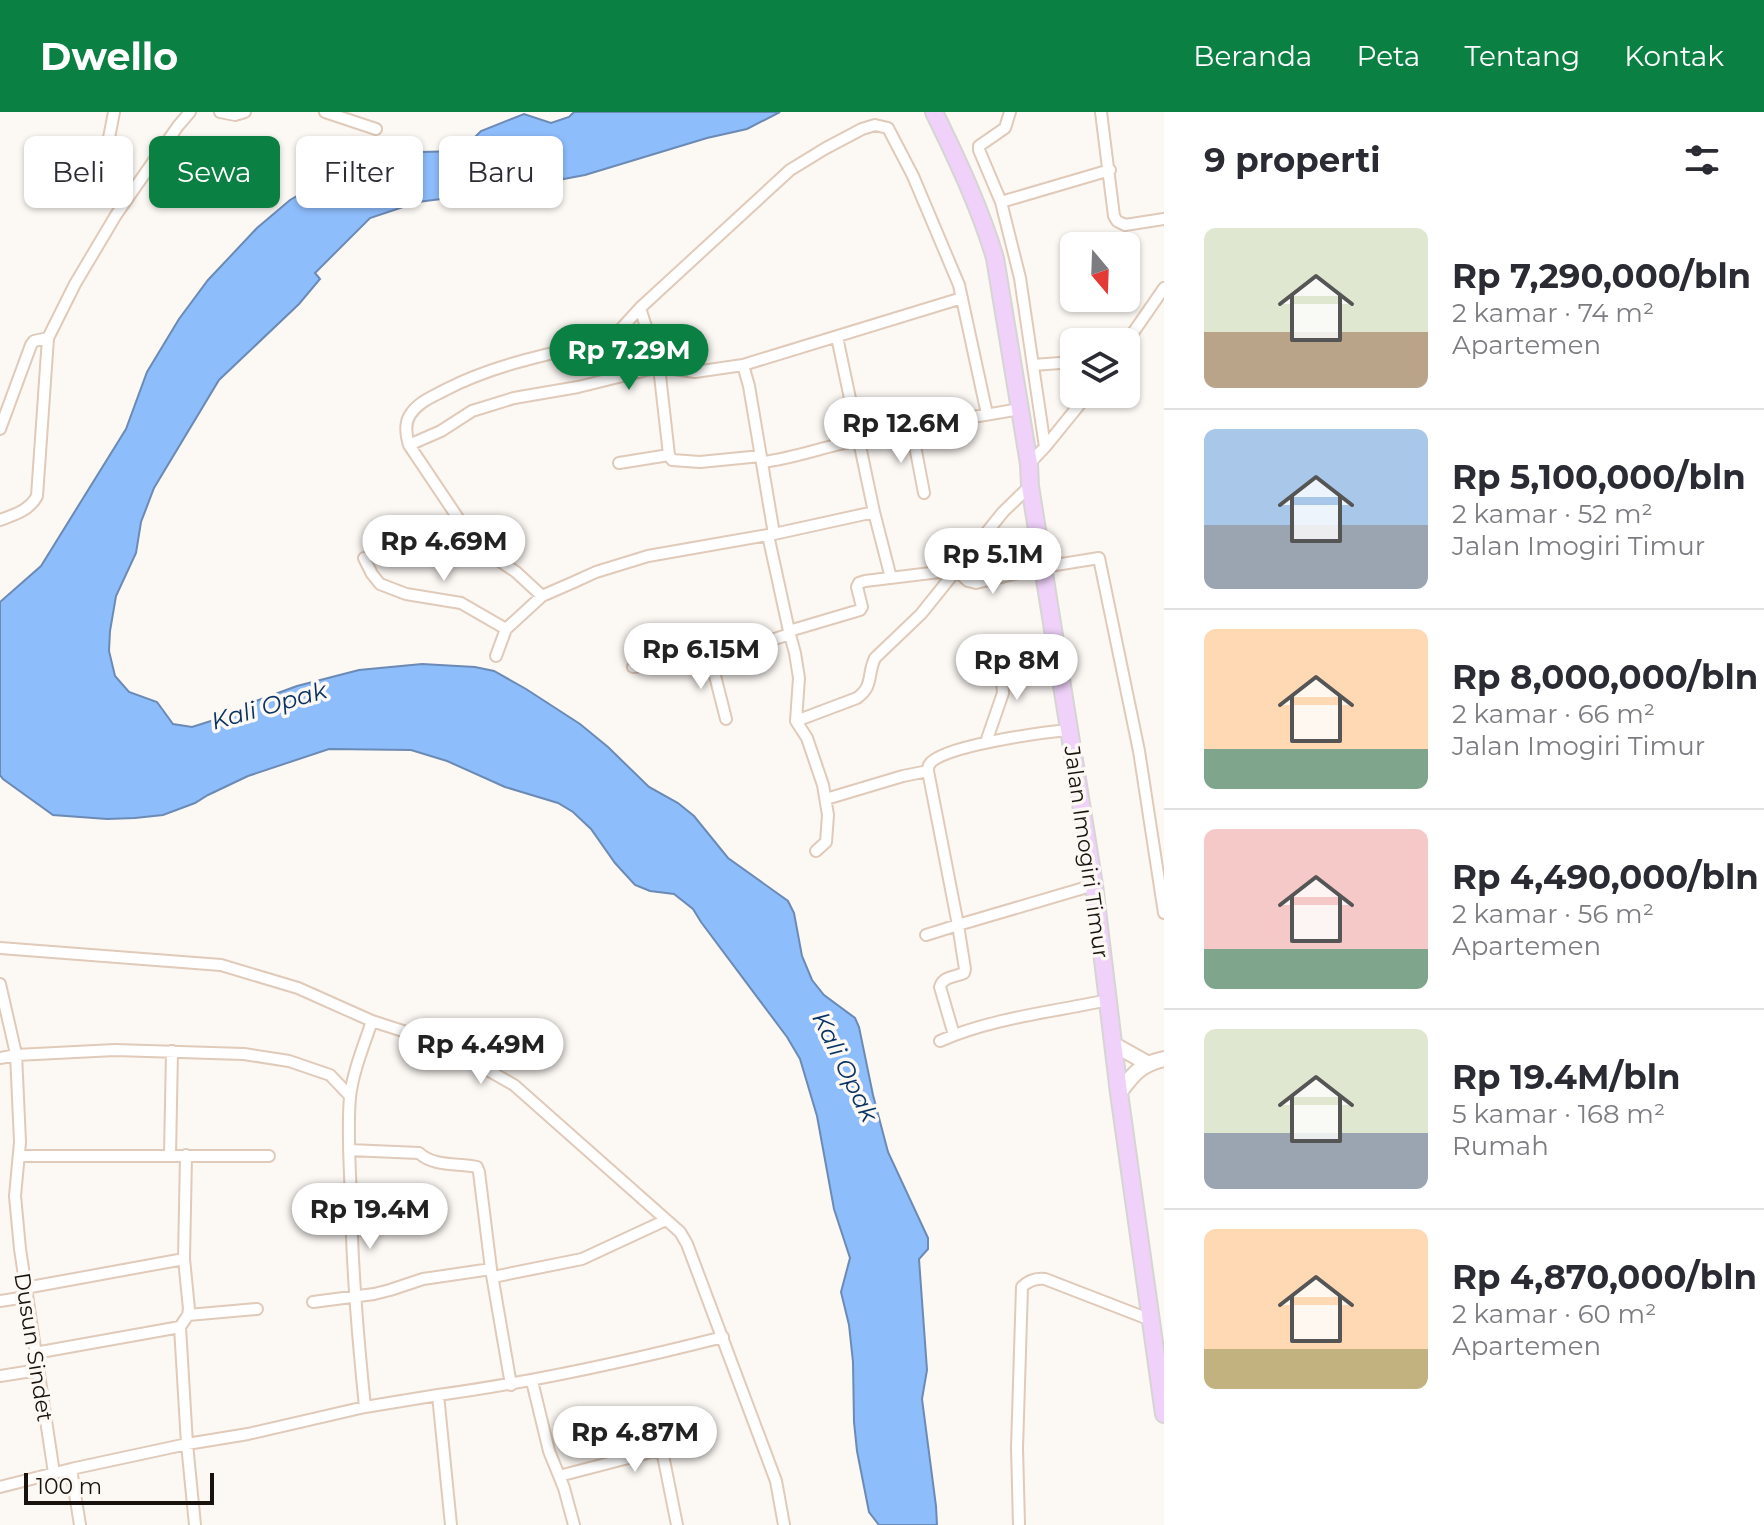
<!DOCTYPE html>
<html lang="id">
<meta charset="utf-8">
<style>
body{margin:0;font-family:Montserrat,sans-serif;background:#f7f7f7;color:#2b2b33;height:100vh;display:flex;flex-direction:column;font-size:30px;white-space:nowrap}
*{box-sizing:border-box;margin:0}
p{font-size:26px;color:#7c7c81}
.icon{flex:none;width:44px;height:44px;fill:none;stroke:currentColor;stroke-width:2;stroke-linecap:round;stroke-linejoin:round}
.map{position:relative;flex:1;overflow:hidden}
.sheet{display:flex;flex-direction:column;background:#fff;width:600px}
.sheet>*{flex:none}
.guide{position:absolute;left:24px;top:24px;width:760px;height:72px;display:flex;gap:16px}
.needle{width:52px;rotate:161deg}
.buttons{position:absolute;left:1060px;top:120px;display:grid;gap:16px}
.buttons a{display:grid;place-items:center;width:80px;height:80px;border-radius:12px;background:#fff;box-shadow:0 2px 6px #0004;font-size:40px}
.scale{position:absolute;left:24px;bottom:20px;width:190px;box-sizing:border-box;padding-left:8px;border:4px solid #1a130d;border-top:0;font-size:22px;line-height:28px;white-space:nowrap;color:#1a130d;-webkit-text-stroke:6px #fcf8f4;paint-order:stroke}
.price{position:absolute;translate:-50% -68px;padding:0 18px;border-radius:28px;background:#fff;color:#222;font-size:26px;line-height:52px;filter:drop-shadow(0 2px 4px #0008)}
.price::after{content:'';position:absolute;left:50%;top:48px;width:24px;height:18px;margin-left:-12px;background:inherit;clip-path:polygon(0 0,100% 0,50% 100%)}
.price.on{background:#0b8043;color:#fff}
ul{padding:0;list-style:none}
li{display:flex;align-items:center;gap:24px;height:200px;padding:0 40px}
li+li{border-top:2px solid #e1e1e2}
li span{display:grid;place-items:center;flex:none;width:224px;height:160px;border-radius:12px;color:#555}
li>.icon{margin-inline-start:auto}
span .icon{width:96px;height:96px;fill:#fffc;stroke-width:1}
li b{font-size:34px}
h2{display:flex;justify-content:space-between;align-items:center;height:96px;padding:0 40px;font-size:34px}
.chip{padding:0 28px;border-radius:12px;background:#fff;box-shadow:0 2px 6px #0004;font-size:28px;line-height:72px}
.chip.on{background:#0b8043;color:#fff}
header{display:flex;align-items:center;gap:48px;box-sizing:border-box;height:112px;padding:0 40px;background:#0b8043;color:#fff}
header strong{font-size:38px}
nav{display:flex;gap:44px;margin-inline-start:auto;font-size:28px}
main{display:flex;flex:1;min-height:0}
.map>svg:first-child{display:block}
</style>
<header>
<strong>Dwello</strong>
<nav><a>Beranda</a><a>Peta</a><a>Tentang</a><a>Kontak</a></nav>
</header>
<main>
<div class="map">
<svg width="1164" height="1413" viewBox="0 0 1164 1413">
<rect width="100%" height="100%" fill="#fcf8f4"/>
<path fill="#8ebdfc" stroke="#6b8ab4" stroke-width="2" d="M574,0H780L747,17L707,26L585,63L495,80L418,90L370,106L315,161L320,167L299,192L219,268L154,376L141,410L136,441L116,484L110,519L109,539L115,564L129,580L157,590L173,612L192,615L214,608L256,589L297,574L359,558L422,552L475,555L494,559L526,577L580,612L608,635L649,675L678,691L694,704L728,746L788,789L794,801L802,844L812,868L824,883L855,906L859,915L873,983L888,1040L928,1126V1137L919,1147L927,1258L922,1287L936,1394L937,1413H879L869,1400L857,1339L854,1310L853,1250L849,1213L841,1180L850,1146L834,1097L817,1004L800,947L787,925L701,810L693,797L674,782L650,779L635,773L615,751L591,717L573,700L558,691L505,675L447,649L411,638L329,637L248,664L208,683L195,691L163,703L135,706L107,707L53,703L3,667L0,663V490L41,454L126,317L147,260L179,207L208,168L257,116L290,88L311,76L331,72L421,40L461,39L481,19L524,2L551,11L569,5Z"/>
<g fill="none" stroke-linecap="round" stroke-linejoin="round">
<defs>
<path id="street" d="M220,0L235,3L245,0
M325,0L376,17
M1010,0L1005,16L979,34V38L1001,90L1020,166L1045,335
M1101,0L1114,104L1117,109L1125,113L1164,107
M104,52L114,0
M1001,90L1110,58
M640,196L659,255L669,343L672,348L700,350L761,344
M837,225L874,400L891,466
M1126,231L1164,176
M743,253L962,186
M1033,253L1074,250
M0,317L31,233L34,229L48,226
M912,318L924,381
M409,333L460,409L482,437L516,460L542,484
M763,350C788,347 812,339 836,333C896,319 958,307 1020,297
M619,351L669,343
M1029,352L1045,335L1088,282
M0,408C14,403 30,398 37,384L48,226L75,172L116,103L178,14L190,0
M774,422L874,400
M364,446L372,462L380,472L406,482L461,491L506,517
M789,519L768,423L774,422L749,274L743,253L695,260L659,255L578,275L514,286L472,299L441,319L409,333C406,323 404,312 410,303C418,290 432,285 445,278C495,252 550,242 605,229L619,219L640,196L790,58L826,36L862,17L875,13L888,16L913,64L959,173L987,302
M496,544L506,517L542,484L574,470L596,460L648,444L768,423
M710,544L726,607
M633,555L731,541L790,522
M796,609L857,586C874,574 867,562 875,546L921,502L1003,400L1030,374
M986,630L1003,581L1000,543
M826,687L903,664L928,659
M816,739L826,730L828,703L823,673L807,626L796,609L799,566L795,541L789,519L860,498L862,495L857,475L859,471L865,469L956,458L968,469L976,471L1043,455L1099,446L1139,639L1164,801
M926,823L958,813L928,659C928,657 928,655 929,653C938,634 1046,620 1069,618
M0,836L221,853L298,876L372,909L440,931L514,973L680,1120L687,1132L776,1369L784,1413
M0,872L16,942L20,1030L15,1084L20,1137L54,1361
M954,923L940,875C943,864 956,865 964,861L965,857L958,813L1094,773
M940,929C992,906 1052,900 1108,888
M0,946L16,943L115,938L244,942L289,949L330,963L350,984
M349,1038L419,1041C434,1055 458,1051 477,1055L479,1060L491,1157L511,1273
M170,1043L172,939
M186,1043L184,1147L189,1197L188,1203L180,1215L187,1332L195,1413
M19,1044H269
M493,1165L582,1147L666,1108
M25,1176L184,1147
M0,1189L26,1185
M313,1190L374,1182L390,1178L423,1167L491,1157
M188,1203L257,1197
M35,1241L180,1215
M0,1264L38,1258
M532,1269L549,1339L564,1376L574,1413
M438,1283C534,1270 629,1249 723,1225
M365,1295C358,1227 352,1158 351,1089C350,1054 347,1019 350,985C353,959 364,933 372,909
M71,1357L80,1413
M559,1364L655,1339L663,1343L677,1413
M0,1375L71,1357L187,1332L248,1322L365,1295L438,1283L451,1413
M1019,1413L1017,1336L1022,1175C1029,1168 1036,1166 1045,1167L1151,1208"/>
<path id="secondary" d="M1113,932L1147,951
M1119,981C1133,962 1141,952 1164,947"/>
<path id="primary" d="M934,0C957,47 980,96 995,146L1029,352L1030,374L1094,773L1119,981L1164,1302"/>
</defs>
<use href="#street" stroke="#e0cab9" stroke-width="14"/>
<use href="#secondary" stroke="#e0cab9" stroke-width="18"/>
<use href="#primary" stroke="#d6d5d3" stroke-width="20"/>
<use href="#street" stroke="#fff" stroke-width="10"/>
<use href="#secondary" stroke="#fff" stroke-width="14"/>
<use href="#primary" stroke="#efd1fa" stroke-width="16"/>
</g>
<g text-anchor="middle" stroke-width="7" stroke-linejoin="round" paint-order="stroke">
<g font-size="22" fill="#1a130d" stroke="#fcf8f4">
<text transform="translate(1087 740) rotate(82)" y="8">Jalan Imogiri Timur</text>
<text transform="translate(34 1235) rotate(81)" y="8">Dusun Sindet</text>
</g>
<g font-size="24" font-style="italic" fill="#093363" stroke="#fcf8f4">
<text transform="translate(269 594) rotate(-16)" y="8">Kali Opak</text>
<text transform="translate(845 955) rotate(64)" y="8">Kali Opak</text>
</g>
</g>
</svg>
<div class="buttons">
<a><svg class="needle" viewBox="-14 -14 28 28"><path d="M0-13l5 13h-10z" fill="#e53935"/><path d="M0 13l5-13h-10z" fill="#7c7c81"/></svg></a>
<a><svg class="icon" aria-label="layers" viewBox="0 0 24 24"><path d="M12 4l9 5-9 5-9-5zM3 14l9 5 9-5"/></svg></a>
</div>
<div class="scale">100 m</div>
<b class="price on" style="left:629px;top:280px">Rp 7.29M</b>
<b class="price" style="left:901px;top:353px">Rp 12.6M</b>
<b class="price" style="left:444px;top:471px">Rp 4.69M</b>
<b class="price" style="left:993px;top:484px">Rp 5.1M</b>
<b class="price" style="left:701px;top:579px">Rp 6.15M</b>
<b class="price" style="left:1017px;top:590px">Rp 8M</b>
<b class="price" style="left:481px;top:974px">Rp 4.49M</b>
<b class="price" style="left:370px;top:1139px">Rp 19.4M</b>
<b class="price" style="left:635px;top:1362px">Rp 4.87M</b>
<div class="guide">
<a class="chip">Beli</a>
<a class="chip on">Sewa</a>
<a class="chip">Filter</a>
<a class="chip">Baru</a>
</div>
</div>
<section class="sheet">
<h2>9 properti<svg class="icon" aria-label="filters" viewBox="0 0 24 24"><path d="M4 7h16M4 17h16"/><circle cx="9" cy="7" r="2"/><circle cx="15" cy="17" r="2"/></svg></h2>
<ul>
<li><span style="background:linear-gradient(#dfe7d0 65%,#b9a48a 0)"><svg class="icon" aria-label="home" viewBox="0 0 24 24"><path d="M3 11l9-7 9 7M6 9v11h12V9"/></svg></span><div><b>Rp 7,290,000/bln</b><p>2 kamar · 74 m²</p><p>Apartemen</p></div></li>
<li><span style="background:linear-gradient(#a9c7e8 60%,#9aa5b1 0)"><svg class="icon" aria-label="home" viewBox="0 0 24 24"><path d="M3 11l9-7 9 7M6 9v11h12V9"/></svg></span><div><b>Rp 5,100,000/bln</b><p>2 kamar · 52 m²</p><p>Jalan Imogiri Timur</p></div></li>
<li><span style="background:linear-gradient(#ffd9b3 75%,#7fa58c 0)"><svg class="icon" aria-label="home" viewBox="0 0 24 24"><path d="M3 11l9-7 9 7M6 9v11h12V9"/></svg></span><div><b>Rp 8,000,000/bln</b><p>2 kamar · 66 m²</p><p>Jalan Imogiri Timur</p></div></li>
<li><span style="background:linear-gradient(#f6c9c9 75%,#7fa58c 0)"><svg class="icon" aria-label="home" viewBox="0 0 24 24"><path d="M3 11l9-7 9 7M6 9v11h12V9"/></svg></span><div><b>Rp 4,490,000/bln</b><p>2 kamar · 56 m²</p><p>Apartemen</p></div></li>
<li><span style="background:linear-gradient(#dfe7d0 65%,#9aa5b1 0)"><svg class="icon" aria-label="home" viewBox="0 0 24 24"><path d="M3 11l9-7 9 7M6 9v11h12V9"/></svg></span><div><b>Rp 19.4M/bln</b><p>5 kamar · 168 m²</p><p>Rumah</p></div></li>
<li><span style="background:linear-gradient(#ffd9b3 75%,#c2b280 0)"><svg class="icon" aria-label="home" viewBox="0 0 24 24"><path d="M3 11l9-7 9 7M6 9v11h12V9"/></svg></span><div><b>Rp 4,870,000/bln</b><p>2 kamar · 60 m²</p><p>Apartemen</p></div></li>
</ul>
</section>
</main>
